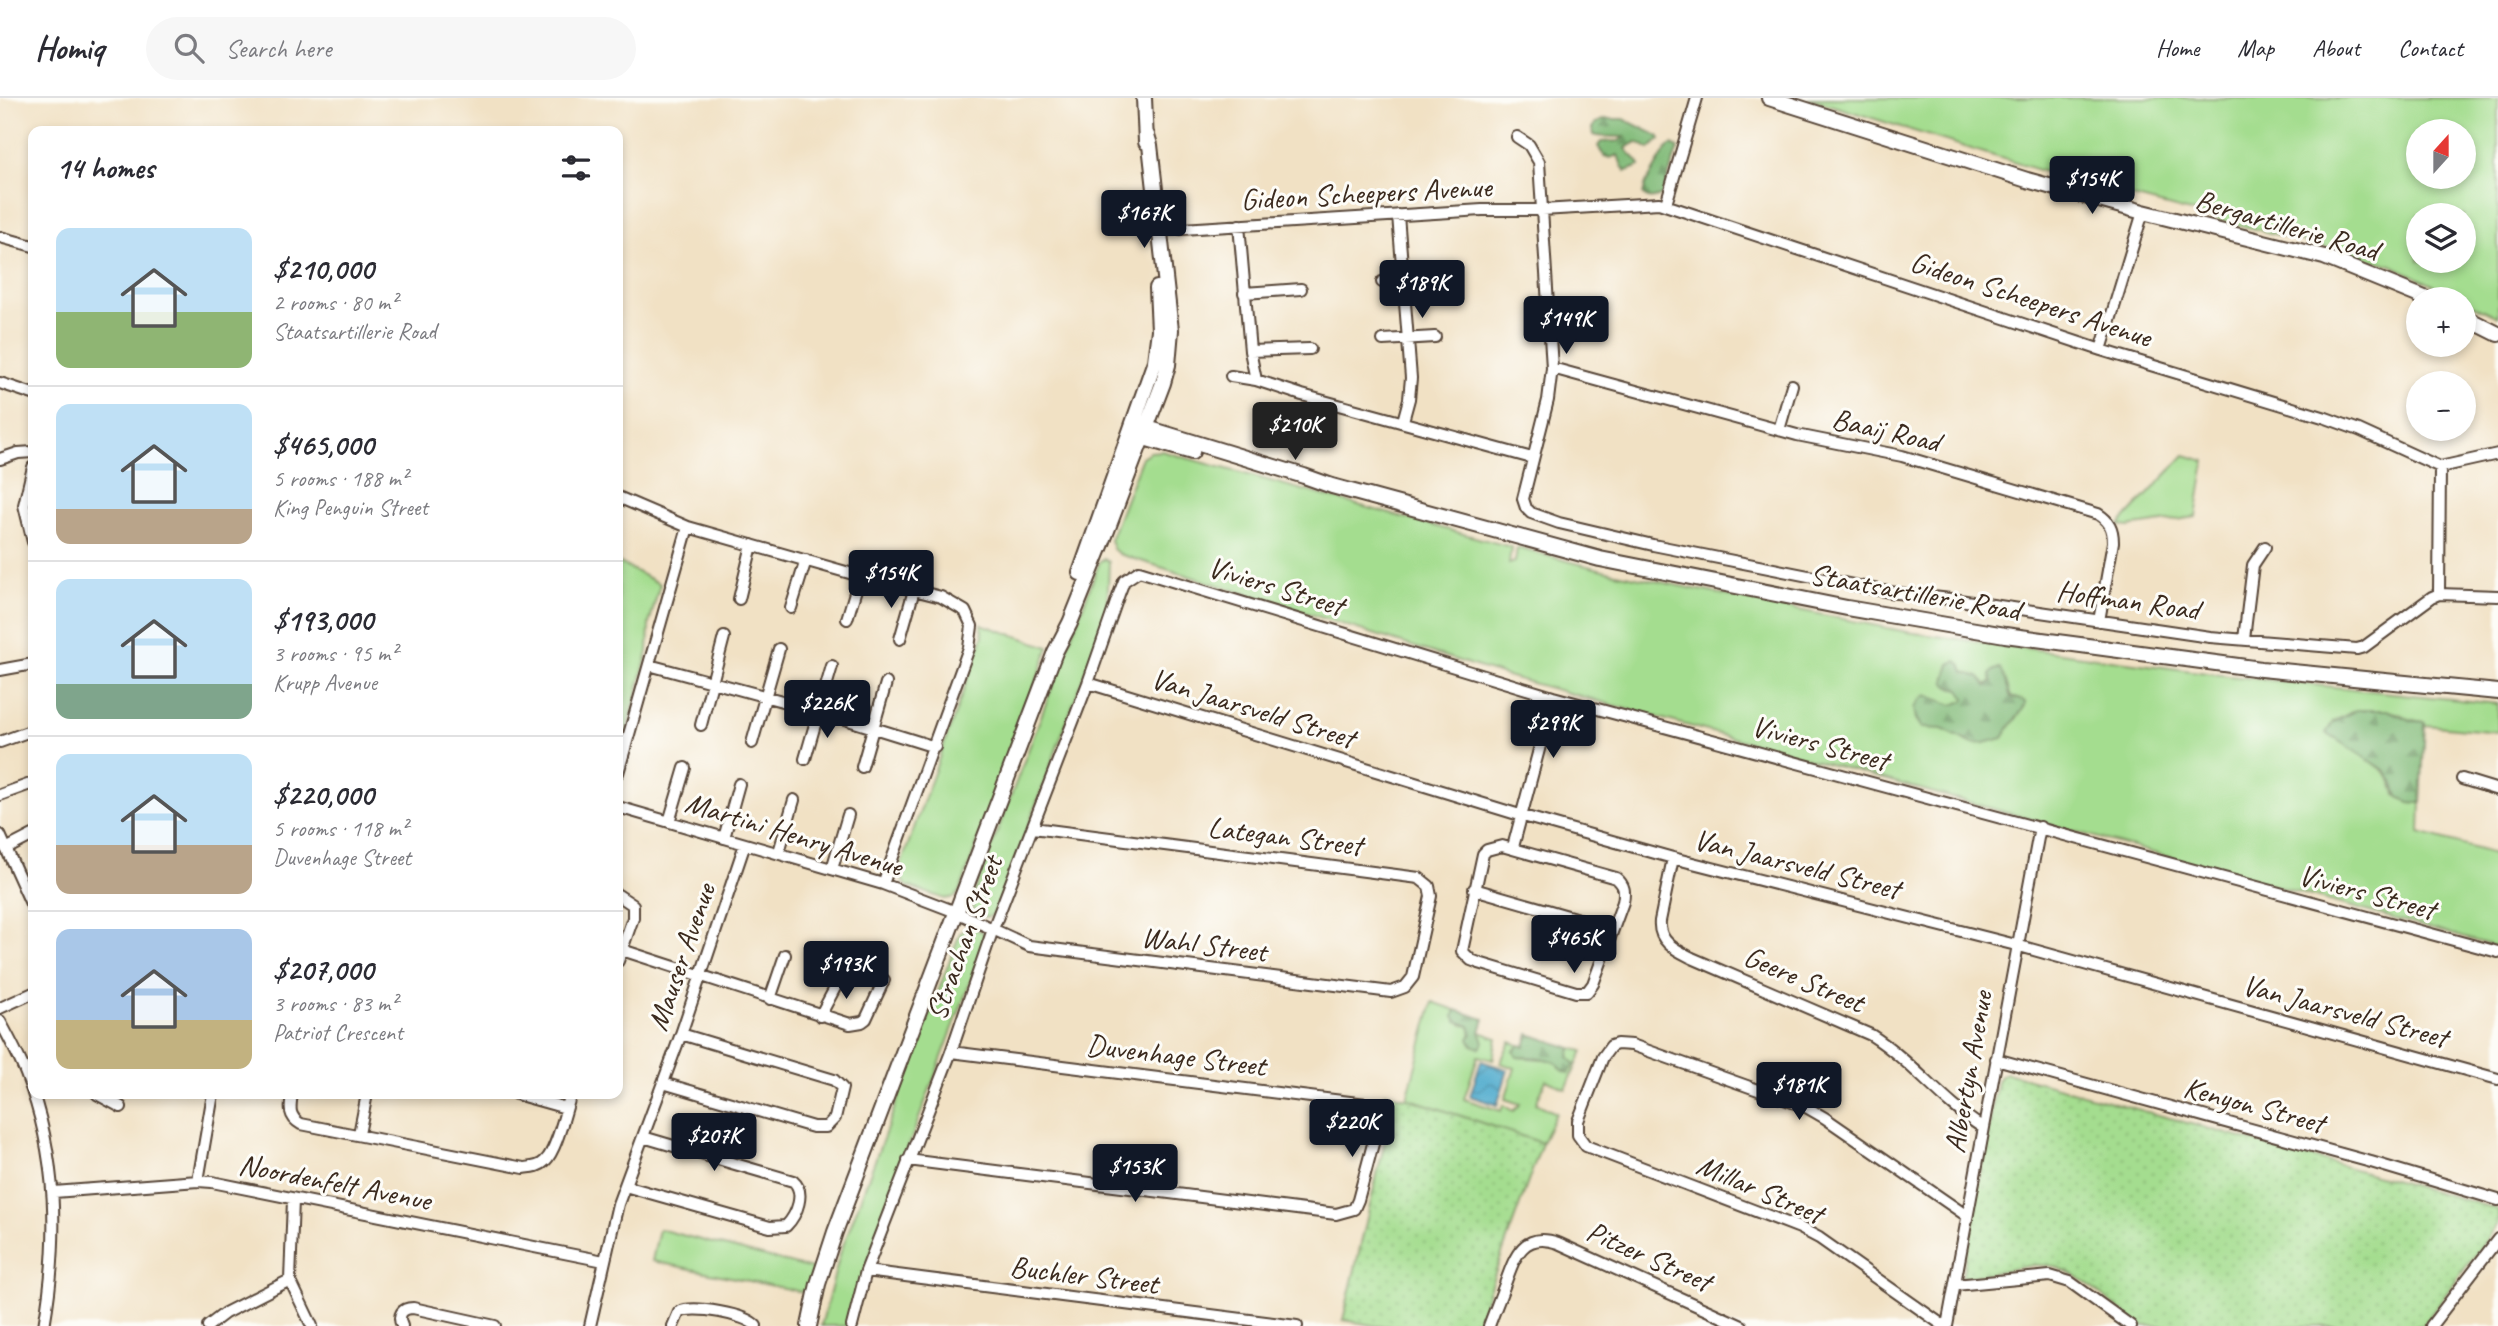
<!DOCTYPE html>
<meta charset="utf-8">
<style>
body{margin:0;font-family:Caveat,sans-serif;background:#f7f7f7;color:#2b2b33;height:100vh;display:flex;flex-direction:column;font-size:26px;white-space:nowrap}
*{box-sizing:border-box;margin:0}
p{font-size:23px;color:#7c7c81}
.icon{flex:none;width:38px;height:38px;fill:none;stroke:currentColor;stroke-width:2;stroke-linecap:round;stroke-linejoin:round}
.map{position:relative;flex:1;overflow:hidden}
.details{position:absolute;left:28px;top:28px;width:595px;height:973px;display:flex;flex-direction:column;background:#fff;border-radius:14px;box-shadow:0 4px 10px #0003}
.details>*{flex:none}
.needle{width:46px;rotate:21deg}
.buttons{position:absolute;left:2406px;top:21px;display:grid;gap:14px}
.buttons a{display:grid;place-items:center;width:70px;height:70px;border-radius:50%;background:#fff;box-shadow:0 4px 10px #0003;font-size:35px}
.price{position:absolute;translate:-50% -60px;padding:0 16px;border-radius:7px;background:#111827;color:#fff;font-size:23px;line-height:46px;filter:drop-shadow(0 2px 4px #0008)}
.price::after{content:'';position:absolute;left:50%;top:42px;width:21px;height:16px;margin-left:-10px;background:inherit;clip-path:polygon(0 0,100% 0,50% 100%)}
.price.current{background:#222;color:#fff}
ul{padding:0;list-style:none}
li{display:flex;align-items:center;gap:21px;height:175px;padding:0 28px}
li+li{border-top:2px solid #e1e1e2}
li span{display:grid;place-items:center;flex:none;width:196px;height:140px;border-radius:14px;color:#555}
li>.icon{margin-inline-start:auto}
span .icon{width:84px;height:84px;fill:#fffc;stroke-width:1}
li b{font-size:30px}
h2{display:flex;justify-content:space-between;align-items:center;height:84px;padding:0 28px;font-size:30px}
header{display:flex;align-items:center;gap:42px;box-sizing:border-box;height:98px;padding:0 35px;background:#fff;border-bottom:2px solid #e1e1e2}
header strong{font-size:33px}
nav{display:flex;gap:38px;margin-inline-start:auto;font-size:24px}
.search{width:490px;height:63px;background:#f7f7f7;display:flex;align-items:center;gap:18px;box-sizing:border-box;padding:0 24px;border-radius:38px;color:#7c7c81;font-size:26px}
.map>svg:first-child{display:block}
</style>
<header>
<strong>Homiq</strong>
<div class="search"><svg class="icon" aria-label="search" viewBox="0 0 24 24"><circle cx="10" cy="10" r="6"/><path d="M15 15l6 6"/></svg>Search here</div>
<nav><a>Home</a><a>Map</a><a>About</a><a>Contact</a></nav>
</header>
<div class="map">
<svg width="2498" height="1228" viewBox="0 0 2498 1228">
<defs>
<pattern id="forest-firs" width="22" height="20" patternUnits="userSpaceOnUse" patternTransform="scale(1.75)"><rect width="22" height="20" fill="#83bc7a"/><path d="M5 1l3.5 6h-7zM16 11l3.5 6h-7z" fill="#6c9963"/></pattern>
<pattern id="park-dots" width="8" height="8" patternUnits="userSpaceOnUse" patternTransform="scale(1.75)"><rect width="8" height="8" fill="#a4dd8f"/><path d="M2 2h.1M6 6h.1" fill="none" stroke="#8ebe7b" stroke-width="1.8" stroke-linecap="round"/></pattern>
<pattern id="water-waves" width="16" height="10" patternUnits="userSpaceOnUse" patternTransform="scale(1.75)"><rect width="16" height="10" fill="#4fabcd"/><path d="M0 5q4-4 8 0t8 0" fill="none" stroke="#438ba6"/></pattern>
</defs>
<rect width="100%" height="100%" fill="#fdfcf7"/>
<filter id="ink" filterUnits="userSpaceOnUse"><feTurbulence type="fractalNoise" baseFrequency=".0143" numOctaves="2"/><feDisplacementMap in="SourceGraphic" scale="14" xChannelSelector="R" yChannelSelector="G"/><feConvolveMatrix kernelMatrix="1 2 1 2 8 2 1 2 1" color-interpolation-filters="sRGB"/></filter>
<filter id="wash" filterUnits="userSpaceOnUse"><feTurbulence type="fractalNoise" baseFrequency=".00686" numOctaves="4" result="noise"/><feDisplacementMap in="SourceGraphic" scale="28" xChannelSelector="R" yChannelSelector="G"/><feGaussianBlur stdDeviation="1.57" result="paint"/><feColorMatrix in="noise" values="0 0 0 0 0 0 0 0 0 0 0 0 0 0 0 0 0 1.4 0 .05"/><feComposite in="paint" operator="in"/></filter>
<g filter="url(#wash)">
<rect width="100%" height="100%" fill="#f1e1c4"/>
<path fill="#a4dd8f" stroke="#708456" stroke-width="2" fill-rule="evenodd" d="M1808,0H2498V219L2392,167L2080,85ZM2418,33H2464V79H2418ZM2418,117H2464V163H2418Z
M1161,353L1511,449L1509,466L1515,464L1517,450L1611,474L1907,534L2229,578L2498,606V634L2425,627V624L2411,622L2398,615L2356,612L2333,624C2343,635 2353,649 2365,658C2382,673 2391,673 2396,697L2410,704L2421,705L2420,735L2498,757V849L1510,579L1119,456L1113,451L1110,442L1142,359L1150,354Z
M2185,357L2205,363L2196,419L2128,429L2119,427Z
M1104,461L1109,464L1107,514L997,813L989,819C979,819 972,814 971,803L1100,463Z
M618,464L660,486L649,526L648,554L618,665Z
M981,526L1049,549L960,793L955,799L945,801L907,788L901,780L899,772L983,538Z
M969,829L984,834L986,842L883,1116L849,1228H821L840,1156L960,835Z
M1433,904L1456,912L1454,918L1463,927L1470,928L1472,936L1480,937V934L1497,940L1493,962L1478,958L1464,1001L1501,1013L1503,1007L1513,1013L1520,1006L1505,1001L1515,970L1500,965L1510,944L1520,947L1514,953L1518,959L1552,962L1558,965L1569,959L1571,950L1583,953L1566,991L1546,982L1536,1005L1556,1015L1542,1045L1407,1000Z
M659,1131L812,1171L808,1195L652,1163Z"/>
<path fill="url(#forest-firs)" stroke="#5f734c" stroke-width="2" d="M1606,21H1624L1658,38L1660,41L1649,51L1637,44L1626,50C1629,57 1639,61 1640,68L1626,73L1622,68L1618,57L1610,60L1604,58L1598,48L1601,44L1619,43L1624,39C1614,38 1602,40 1593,37L1592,30L1596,25Z
M1672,47L1678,50L1662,97C1655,100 1650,103 1643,97L1645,87L1667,50Z
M1956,563L1961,566L1964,574L1979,579L1987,588L1992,584L1990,576L1994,572L2000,571C2008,581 2006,589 2011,599L2024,603L2026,606C2019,618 2010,627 2003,640L1985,645L1973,646L1942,631L1922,630L1916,621L1914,610L1920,601L1926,597L1953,607L1964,603L1965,600L1960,591L1949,589L1945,583L1950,566Z
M2356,612H2387L2411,622L2425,624L2421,705L2410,704L2398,699L2394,685L2386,673L2326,635L2333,624Z
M1456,912L1484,921L1480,934L1484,944L1480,950L1472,947L1469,941L1472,935L1470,928L1457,923L1454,918Z
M1529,936L1571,950L1569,959L1575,966L1569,975L1562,972C1554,957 1533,960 1517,959L1514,953L1520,947L1525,948Z"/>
<path fill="url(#park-dots)" stroke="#708456" stroke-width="2" d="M2007,975L2494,1110L2498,1112V1126L2422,1228H2141L2075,1177L2054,1168L2034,1167L1962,1180L1997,983L2001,977Z
M1385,995L1407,1000L1542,1045L1476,1228H1377L1343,1222L1390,1022L1388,1014L1382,1008Z"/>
<path fill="url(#water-waves)" stroke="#456a76" stroke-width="2" d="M1481,963L1508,972L1497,1007L1470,998Z"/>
</g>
<g filter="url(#ink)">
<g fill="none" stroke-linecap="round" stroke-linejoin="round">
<defs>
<path id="minor" d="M1517,39L1529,47L1539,64L1552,270L1548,302L1523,401L1526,410L1531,415L1559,425L1653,447L1889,494L1959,502L2210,539L2357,551L2364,549L2432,499L2439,496L2498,498
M1666,106L1697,0
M1398,117L1411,280L1409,301L1403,323
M1239,127L1250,253L1256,282
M1151,133L1482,112H1542L1659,105L2101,252L2326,320L2359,332L2440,369L2498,356
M0,139L33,148
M1382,184L1438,182
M1244,195L1301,191
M1383,242L1435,239
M2101,252L2143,114
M1250,253L1310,251
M1552,270L1797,337L1902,358L2098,416C2109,423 2113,430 2113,444L2099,523
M1231,278L1256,282L1302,297L1532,360
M0,285L33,296
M1779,332L1792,287
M0,361L18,355L33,354
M33,369L24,407L33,444
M618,399L688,429L860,478L941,499L965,513L972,528L969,550L883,786
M2439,496L2440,369
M739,501L752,447
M791,510L806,462
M847,521L860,478
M900,541L914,492
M2244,541L2253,467L2265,449
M649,567L819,613L935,649
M0,572L33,566
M1088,585L1523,718L1673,760L2016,847L2498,981
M701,627L724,539
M0,644L33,632
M752,645L779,551
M805,661L832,568
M862,669L886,585
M618,675L688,429
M2462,681L2498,692
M0,697L33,685
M618,709L883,786L956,814L1029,848L1391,894L1405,889L1413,879L1431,798L1429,788L1419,780L1033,730
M669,724L685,670
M0,737L33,810
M724,740L739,686
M1502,748L1616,780C1625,787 1625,794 1623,804L1593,886L1587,894H1576L1479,865L1471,862L1462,853L1483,756L1487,752Z
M1513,749L1553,599
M6,751L33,737
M779,754L794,702
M1673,760L1660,823C1658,844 1676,852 1692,860L1871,937C1912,963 1941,1003 1982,1029
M832,771L848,717
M1474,791L1613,831
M618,797L633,807V820L618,863
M622,852L850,926L862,924L866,921L884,882
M770,901L785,857
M0,910L33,895
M820,918L844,873
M0,923C9,940 19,958 26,976C58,1058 59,1142 44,1228
M1996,961L2371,1064L2498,1102
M663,985L813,1029H826L835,1020L842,990L834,982L681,936
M97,996L121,1009
M292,996C290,1009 288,1019 301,1026L524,1070C532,1069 539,1069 545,1063C557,1052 565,1013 571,996
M516,996L566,1010
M359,1036L367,996
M908,1062L1336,1116L1354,1111L1358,1102L1378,1027L1376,1014L1366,1006L951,954
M198,1083L213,996
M625,1088L770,1129L786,1128C797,1117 806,1094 793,1083L643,1039
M54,1094L198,1083L212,1084L604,1163
M293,1102L290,1182L312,1228
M866,1173L1297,1228
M1955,1187L2050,1178L2070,1184L2131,1228
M208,1228L225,1215L290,1182
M402,1228C397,1217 402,1210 413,1210L495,1228
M590,1228L618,1106L681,936L745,746
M673,1228L679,1214C693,1207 746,1216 756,1228
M852,1228L866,1173L951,954L993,831L1088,585L1119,496L1124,483L1139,473L1553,599L2498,854
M1489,1228C1494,1214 1500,1200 1505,1186C1515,1158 1523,1133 1558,1145L1742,1228
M1944,1228L1819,1140L1800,1130L1586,1048L1578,1037V1023L1603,959L1611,948L1617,946L1632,947L1806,1009L1825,1020L1967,1118
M1947,1228L2040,729
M2431,1228L2498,1141"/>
<path id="tertiary" d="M1144,0L1146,44
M1769,0L2027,82L2143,114L2324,159L2427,201
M2464,219L2498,236
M1134,326L1304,378L1332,388L1600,461L1847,510L2005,537L2261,571L2498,594
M1134,337L1192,354
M1080,475L1155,263L1159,232L1157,190
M809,1228L818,1186L835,1134L1055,554L1070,525L1103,443L1163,285L1168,267L1171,232L1150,47L1147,37"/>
</defs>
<use href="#minor" stroke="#564537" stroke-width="14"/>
<use href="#tertiary" stroke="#564537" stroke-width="18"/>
<use href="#minor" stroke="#fff" stroke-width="10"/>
<use href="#tertiary" stroke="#fff" stroke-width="14"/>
</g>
</g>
<g text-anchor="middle" stroke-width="6" stroke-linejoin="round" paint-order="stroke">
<g font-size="30" fill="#3b2a1e" stroke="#fdfcf7">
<text transform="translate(1366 95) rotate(-3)" y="10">Gideon Scheepers Avenue</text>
<text transform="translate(2287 127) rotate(16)" y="10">Bergartillerie Road</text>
<text transform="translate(2031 201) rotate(18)" y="10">Gideon Scheepers Avenue</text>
<text transform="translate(1886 332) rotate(13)" y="10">Baaij Road</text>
<text transform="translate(1276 488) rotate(17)" y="10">Viviers Street</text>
<text transform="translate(1915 494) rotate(10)" y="10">Staatsartillerie Road</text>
<text transform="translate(2128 502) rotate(8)" y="10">Hoffman Road</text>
<text transform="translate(1253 610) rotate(17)" y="10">Van Jaarsveld Street</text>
<text transform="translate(1820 645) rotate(15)" y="10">Viviers Street</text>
<text transform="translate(794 736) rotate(17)" y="10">Martini Henry Avenue</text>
<text transform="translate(1285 738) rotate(7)" y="10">Lategan Street</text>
<text transform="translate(1797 766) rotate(14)" y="10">Van Jaarsveld Street</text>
<text transform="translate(2367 794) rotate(15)" y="10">Viviers Street</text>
<text transform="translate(964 840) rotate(-70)" y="10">Strachan Street</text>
<text transform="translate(1204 846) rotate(7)" y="10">Wahl Street</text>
<text transform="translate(681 859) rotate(-71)" y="10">Mauser Avenue</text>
<text transform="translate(1804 881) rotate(23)" y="10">Geere Street</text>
<text transform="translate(2345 913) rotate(15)" y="10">Van Jaarsveld Street</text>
<text transform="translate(1176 957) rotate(7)" y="10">Duvenhage Street</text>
<text transform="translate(1968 974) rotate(-80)" y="10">Albertyn Avenue</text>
<text transform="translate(2254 1007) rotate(15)" y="10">Kenyon Street</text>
<text transform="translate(335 1084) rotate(11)" y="10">Noordenfelt Avenue</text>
<text transform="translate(1760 1091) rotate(23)" y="10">Millar Street</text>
<text transform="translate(1649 1158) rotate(24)" y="10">Pitzer Street</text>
<text transform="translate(1084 1177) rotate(7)" y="10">Buchler Street</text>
</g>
</g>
</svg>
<div class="buttons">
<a><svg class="needle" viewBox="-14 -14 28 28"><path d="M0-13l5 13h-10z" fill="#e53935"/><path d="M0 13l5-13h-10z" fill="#7c7c81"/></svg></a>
<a><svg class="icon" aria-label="layers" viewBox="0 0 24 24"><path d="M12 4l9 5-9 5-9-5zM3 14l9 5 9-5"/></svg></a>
<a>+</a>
<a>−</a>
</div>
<b class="price" style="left:2092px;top:118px">$154K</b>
<b class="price" style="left:1144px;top:152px">$167K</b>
<b class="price" style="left:1422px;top:222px">$189K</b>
<b class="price" style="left:1566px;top:258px">$149K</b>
<b class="price current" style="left:1295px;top:364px">$210K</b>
<b class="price" style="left:891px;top:512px">$154K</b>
<b class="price" style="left:827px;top:642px">$226K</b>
<b class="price" style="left:1553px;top:662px">$299K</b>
<b class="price" style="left:1574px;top:877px">$465K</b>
<b class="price" style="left:846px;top:903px">$193K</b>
<b class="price" style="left:1799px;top:1024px">$181K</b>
<b class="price" style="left:1352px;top:1061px">$220K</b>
<b class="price" style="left:714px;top:1075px">$207K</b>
<b class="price" style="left:1135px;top:1106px">$153K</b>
<section class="details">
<h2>14 homes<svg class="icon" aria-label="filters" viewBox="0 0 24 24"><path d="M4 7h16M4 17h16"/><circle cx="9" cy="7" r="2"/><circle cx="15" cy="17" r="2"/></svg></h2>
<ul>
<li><span style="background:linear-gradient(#bfe0f5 60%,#8fb573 0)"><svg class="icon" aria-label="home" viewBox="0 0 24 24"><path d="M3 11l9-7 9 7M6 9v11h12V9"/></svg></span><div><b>$210,000</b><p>2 rooms · 80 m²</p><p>Staatsartillerie Road</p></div></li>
<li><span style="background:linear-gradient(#bfe0f5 75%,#b9a48a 0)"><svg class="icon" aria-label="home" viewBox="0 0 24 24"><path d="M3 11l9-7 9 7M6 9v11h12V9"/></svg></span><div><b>$465,000</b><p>5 rooms · 188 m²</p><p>King Penguin Street</p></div></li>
<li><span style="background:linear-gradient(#bfe0f5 75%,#7fa58c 0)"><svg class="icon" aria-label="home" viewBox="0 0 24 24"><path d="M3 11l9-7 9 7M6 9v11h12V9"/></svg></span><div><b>$193,000</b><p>3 rooms · 95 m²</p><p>Krupp Avenue</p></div></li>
<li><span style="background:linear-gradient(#bfe0f5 65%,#b9a48a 0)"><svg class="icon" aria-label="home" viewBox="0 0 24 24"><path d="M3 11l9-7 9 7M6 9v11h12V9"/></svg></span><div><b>$220,000</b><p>5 rooms · 118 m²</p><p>Duvenhage Street</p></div></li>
<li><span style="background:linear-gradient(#a9c7e8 65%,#c2b280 0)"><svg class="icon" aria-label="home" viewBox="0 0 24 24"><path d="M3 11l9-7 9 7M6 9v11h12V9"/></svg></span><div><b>$207,000</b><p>3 rooms · 83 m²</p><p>Patriot Crescent</p></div></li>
</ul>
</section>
</div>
